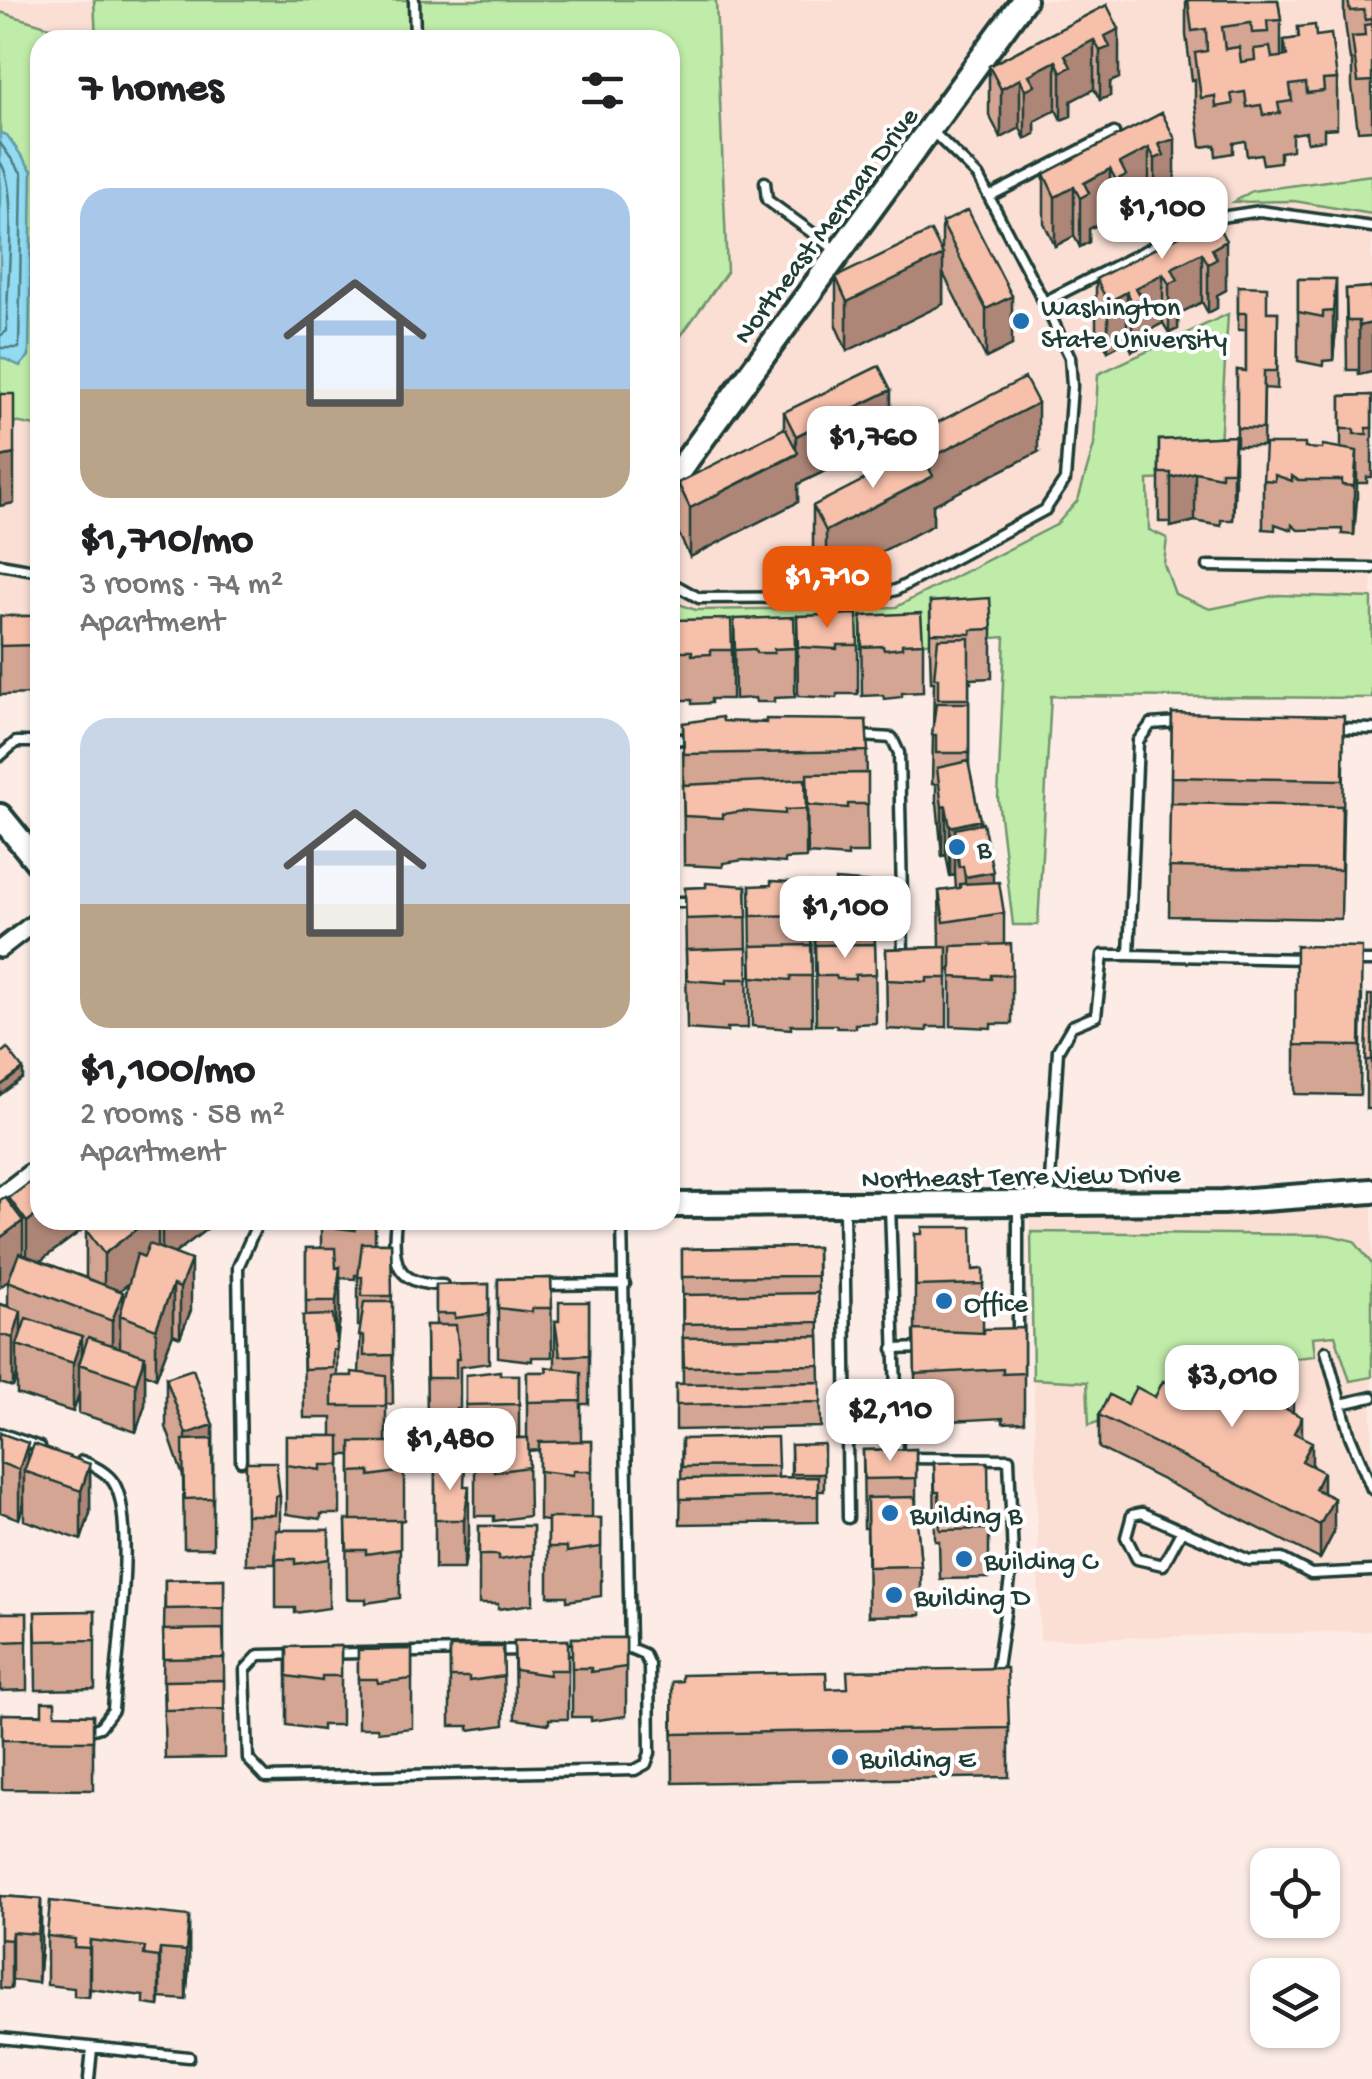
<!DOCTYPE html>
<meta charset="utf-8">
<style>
body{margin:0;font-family:"Gochi Hand",sans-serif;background:#f2f2f2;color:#202124;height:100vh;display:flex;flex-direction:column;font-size:38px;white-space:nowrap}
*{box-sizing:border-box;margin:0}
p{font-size:32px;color:#757577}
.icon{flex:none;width:55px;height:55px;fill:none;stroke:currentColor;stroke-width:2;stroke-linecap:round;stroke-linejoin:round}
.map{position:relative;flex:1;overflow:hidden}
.drawer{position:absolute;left:30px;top:30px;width:650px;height:1200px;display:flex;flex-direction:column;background:#fff;border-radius:30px;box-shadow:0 2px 8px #0004}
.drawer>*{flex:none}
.fabs{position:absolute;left:1250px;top:1848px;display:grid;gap:20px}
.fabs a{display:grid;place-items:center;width:90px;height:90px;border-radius:20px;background:#fff;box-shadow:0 2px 8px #0004;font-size:50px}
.price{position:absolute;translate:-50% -85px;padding:0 22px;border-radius:20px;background:#fff;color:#222;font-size:32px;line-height:65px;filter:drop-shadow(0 2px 5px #0008)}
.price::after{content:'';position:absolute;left:50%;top:60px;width:30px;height:22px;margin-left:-15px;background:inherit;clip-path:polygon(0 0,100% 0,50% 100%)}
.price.active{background:#ea580c;color:#fff}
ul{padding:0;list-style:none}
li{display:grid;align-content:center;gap:20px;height:530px;padding:0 50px}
li span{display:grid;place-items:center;height:310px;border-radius:30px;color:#555}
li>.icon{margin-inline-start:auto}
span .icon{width:180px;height:180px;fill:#fffc;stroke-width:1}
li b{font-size:42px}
h2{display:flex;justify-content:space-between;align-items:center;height:120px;padding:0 50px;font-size:42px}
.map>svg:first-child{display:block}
</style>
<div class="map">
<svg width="1372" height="2079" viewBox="0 0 1372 2079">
<rect width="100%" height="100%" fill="#fdece6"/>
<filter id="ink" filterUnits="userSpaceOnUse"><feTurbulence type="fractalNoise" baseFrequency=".01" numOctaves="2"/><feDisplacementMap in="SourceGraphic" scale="20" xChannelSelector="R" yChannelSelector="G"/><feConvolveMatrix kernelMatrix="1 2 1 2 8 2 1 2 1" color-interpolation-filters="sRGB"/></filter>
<g filter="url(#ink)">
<path fill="#fbdfd4" d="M0,0H1372V698L1015,696V603L884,612H670V40H40V614L0,615Z
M1372,1191V1631L1040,1640L1029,1203Z"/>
<path fill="#c0eca9" stroke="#70946e" stroke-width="2.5" d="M94,0H716L727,272L670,351V40H96Z
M0,12L63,31L64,40H40V427L0,419Z
M1372,175V214L1294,201L1234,202L1252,191Z
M1228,314L1218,477L1148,480L1149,530L1167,538L1164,564L1175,594L1210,609L1277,595L1372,598V698L1051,696L1038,925H1013L998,799L1005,637L676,662L670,657V601L696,610L896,607L1056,525L1078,500L1094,445L1098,374Z
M1031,1232L1329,1235L1354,1241L1372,1264V1377L1350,1381L1335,1335L1313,1337L1315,1356L1271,1361L1089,1425L1087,1382L1033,1379Z"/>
<path fill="#92dbf3" stroke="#649ca7" stroke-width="2.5" d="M0,133L7,135L32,171L29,356L20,366L0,357Z"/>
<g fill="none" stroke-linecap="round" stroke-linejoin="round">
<path stroke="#4d7c80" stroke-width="2.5" d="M0,143L22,174L19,348H0
M0,162C20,188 5,294 7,331L0,336"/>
<defs>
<path id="lane" d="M414,0L415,40
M933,132L978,176L1044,302L1208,219L1260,211L1372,227
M765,182L767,200L836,250
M990,196L1114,133
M0,564L40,571
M1208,566L1372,568
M670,582L699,598L868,597L896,590L1045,510L1065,480L1072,386L1070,357L1044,302
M1178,722L1151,724L1138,741L1129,955L1307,959
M1337,728L1372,729
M861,736L892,738L899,753L902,898L864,899
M670,741L692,737
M0,756L16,742H40
M902,898L903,959
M670,902H695
M1356,961H1372
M1049,1198L1058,1050L1072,1026L1096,1016L1103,955H1129
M890,1205L898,1455
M844,1206L848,1518
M396,1220C391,1263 396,1285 443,1285
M622,1220L630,1648
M542,1285L625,1284
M1018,1333V1208
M893,1349L923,1348
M1326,1351L1350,1436L1372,1489
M1341,1404L1372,1397
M0,1433L40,1447
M910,1458L1009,1459L1013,1559L996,1675
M82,1461C93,1465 108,1473 114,1483C137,1521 116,1660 113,1710L100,1727L84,1732
M241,1461L238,1267L259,1220
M1182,1530L1163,1565L1137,1559L1126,1537L1132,1515L1142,1513L1249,1560L1282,1559L1311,1574L1372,1571
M630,1648L644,1654L649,1665L650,1753L646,1764L635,1770L266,1778L248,1759L245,1670L259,1655Z
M0,2038L189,2057
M89,2079L92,2048"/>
<path id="street" d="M0,949L40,918
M0,1196L40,1165"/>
<path id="secondary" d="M670,483L1024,0
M0,816L40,865
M670,1205L1223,1202L1372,1191"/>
</defs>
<use href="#lane" stroke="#1f3d34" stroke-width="15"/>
<use href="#street" stroke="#1f3d34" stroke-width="22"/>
<use href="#secondary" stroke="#1f3d34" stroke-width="30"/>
<use href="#lane" stroke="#fff" stroke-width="8"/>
<use href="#street" stroke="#fff" stroke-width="15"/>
<use href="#secondary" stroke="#fff" stroke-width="22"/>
</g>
<path fill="#d4a593" stroke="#1f3d34" stroke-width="2.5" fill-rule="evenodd" d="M1186,0H1278L1281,20V57L1284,56V40L1298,38V27L1316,36L1337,79V128L1324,129V140L1307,142L1306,132L1292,134V150L1280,152V162L1263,164L1261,154L1247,156L1245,141L1233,143V153L1216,156L1215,145L1201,147L1195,102V79L1192,80L1186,35Z
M1344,0H1372V130L1358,131L1352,86V60H1350L1344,15Z
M1107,5L1119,78L1110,82V96L1100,100L1094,89L1071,101V116L1061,120L1056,110L1035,121V134L1025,139L1020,128L1001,138L989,115V66Z
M1162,113L1175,188L1164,191V204L1155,208L1149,197L1126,209V224L1116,229L1110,218L1089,229V242L1080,247L1074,236L1055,246L1044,223V174Z
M1214,218L1226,290L1217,295V308L1208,313L1202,302L1178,314V329L1169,333L1163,323L1142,334V347L1132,351L1127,341L1108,351L1096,328V279Z
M942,223L1012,345L986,358L943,273V304L847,351L836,326V277L942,254Z
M1298,279H1336V328L1333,360L1323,361V366L1298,361Z
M1238,286L1267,312H1278L1277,389L1264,388L1263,446H1237V370L1246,371V330H1238Z
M1372,287L1359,375V370H1347L1346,289Z
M1372,395V477H1367V483H1357L1354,535L1342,534V529L1298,530L1292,525V530L1275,524V530L1263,529V480L1322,449L1341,448V396Z
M784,412L891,439L798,484V502L690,557L678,532V483L784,429Z
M917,433L1038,452L933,505V525L826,580L813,555V506L917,453Z
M1235,436L1233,520H1221V526L1195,521L1171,527V522H1159V440Z
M930,602L992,629V678L971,679V683H969V768L993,882L1004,913V944L1012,975V1024H991V1028L951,1026V970H947V1027H927V1031L887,1029L886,949L940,947L939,891L956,889L955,875L950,876L946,855L942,856L937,802H936V784H932L934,682H931L930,651Z
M0,616H36L37,694L0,695Z
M797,616L858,645V694H837V698L798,696Z
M861,616L923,643V692L902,693V697L884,699L883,695L862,696Z
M734,619L795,648V697L774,698V702H756L755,698L735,699Z
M670,620L732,650V699H711V703L692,704V700H671Z
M1172,713L1344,765L1341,919L1169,916Z
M866,720L868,853H848V857L808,854L807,801H806V858L785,859V863L744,860L723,863V867L684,865L683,723Z
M874,883L876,1023L855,1024V1028H837L836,1025H816L814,885Z
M746,886L748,1028H727V1032L687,1029L685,888Z
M750,886L811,915L812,1025H791V1029L752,1026Z
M1372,995V1109H1366V1060Z
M1362,996L1360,1095L1295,1094V1045Z
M9,1198L40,1220H216V1222L174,1254L191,1310L180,1337L173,1334L156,1378L145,1373V1405L136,1432L79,1413V1394L73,1412L17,1394V1375L13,1387L0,1383V1304L8,1306ZM87,1222L90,1226L86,1230V1278L40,1261L87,1226ZM129,1283L123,1304L119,1291Z
M321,1220H375V1243H391L393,1404H386V1442H404V1520L400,1521V1598L366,1603V1599H347L346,1520H351V1455H340V1514H321V1519L286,1514V1436H332V1418H304L303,1316H306V1248H321ZM355,1275H358V1326H361L359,1373L352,1376H337V1345L340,1316V1278L355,1279Z
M915,1234L973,1270L983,1269V1333L1024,1328V1422L1003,1423V1418L915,1423Z
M817,1247L821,1427L676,1430V1384H683L682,1249Z
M551,1278L552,1357H532V1361L498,1357V1279Z
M489,1284V1363L460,1367V1408H456V1427H427L426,1325H436V1285Z
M589,1302V1404H581V1441H592V1518H601V1596L567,1601V1596H548V1521L539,1520V1450L528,1451L529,1516L494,1521V1516H475V1453L466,1454V1375H519V1438H527V1372H547L555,1368V1321H559Z
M1206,1371L1282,1389L1323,1493L1334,1532L1320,1559L1099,1448V1415L1127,1404L1179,1389Z
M166,1378L213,1425V1548H184L183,1476L166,1427Z
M0,1433L28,1460L90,1464V1513L81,1540L24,1520V1503L19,1519L0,1512Z
M682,1439L778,1466V1478L791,1477V1445L824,1474V1491H818V1522L680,1524Z
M916,1449V1512L921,1566V1615L868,1616L867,1528H864L863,1450Z
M246,1462L280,1496V1530H329V1608L295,1613V1608H276V1545L275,1564H246Z
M934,1463L989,1529V1578L940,1579L939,1541H935Z
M435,1466L464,1486L469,1535L464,1569H435Z
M479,1526H533V1604L498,1609V1604H479Z
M224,1579V1758L165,1759L163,1679L165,1580Z
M95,1611V1689L36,1690L35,1612Z
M0,1613H27V1690L0,1691Z
M572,1638H626V1716L591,1721V1717H572Z
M568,1640V1719H549V1724L515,1719L514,1641Z
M341,1646V1725H322V1730L287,1725V1647Z
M450,1647H503L504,1725L469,1730V1726H450Z
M412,1649V1728L378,1732L377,1728H358V1650Z
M672,1682L827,1689L1009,1728V1777L673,1783Z
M2,1714L93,1715V1790L2,1789Z
M0,1896L41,1899V1948L38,1983L12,1980L11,1989L0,1988Z
M189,1916V1965L186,2000L160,1998L159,2006L144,2004V1996L90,1989L89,1997L74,1996V1988L47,1985V1936Z"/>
<path fill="#ad8678" stroke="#1f3d34" stroke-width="2.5" d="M1119,29V78L1110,82V96L1100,100V51L1105,36Z
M1094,40V89L1071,101V116L1061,120V72L1065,55Z
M1056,61V110L1035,121V134L1025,139V90L1029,75Z
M1020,79V128L1001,138V89Z
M1175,139V188L1164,191V204L1155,208V159L1159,144Z
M1149,148V197L1126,209V224L1116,229V180L1120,163Z
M1110,169V218L1089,229V242L1080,247V198L1084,183Z
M1074,187V236L1055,246V197Z
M1226,241V290L1217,295V308L1208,313V264L1212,249Z
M1202,253V302L1178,314V329L1169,333V284L1172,268Z
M943,255V304L847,351V302Z
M1163,274V323L1142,334V347L1132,351V302L1136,288Z
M1336,279V328L1333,360V311Z
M1127,292V341L1108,351V302Z
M1012,296V345L986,358V309Z
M1372,323V372L1359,375V326Z
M891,390V439L798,484V502L690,557V508L796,455V436Z
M1038,403V452L933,505V525L826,580V531L930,478V458Z
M1235,436V485L1233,520V471Z
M1357,451V500L1354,535V486Z
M14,454V503L0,506V457Z
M1195,472V521L1171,527V478Z
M946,806V855L942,856V807Z
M980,820V869L955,829V875L950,876V827Z
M993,872V914L965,918V877Z
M23,1069V1078L0,1095V1086Z
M40,1212V1220H87V1226L27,1271V1222Z
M148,1220H158V1262L104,1302V1254Z
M162,1220H216V1222L162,1263Z
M23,1221V1270L0,1287V1238Z
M191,1260V1310L180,1337V1288Z
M340,1267V1316L336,1350V1301Z
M173,1285V1334L156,1378V1329Z
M123,1292V1316L120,1315V1349L112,1370V1321Z
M21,1311V1346L17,1345V1375L13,1387V1338Z
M82,1336V1365L79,1364V1394L73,1412V1363Z
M145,1356V1405L136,1432V1383Z
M1282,1368V1401L1274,1384Z
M1293,1394V1428L1286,1409Z
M1302,1417V1451L1294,1433Z
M213,1425V1474L186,1483V1434Z
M1312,1442V1476L1302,1461Z
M28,1443V1473L24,1471V1503L19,1519V1470Z
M90,1464V1513L81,1540V1491Z
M1323,1472V1505L1315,1489Z
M469,1486V1535L464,1569V1520Z
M1334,1498V1532L1320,1559V1525Z
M41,1899V1948L38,1983V1934Z
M189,1916V1965L186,2000V1951Z
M12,1932V1980L11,1989V1940Z
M90,1940V1989L89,1997V1948Z
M160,1949V1998L159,2006V1957Z"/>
<path fill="#f7c0ab" stroke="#1f3d34" stroke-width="2.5" d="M1188,0H1278L1281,20L1267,21L1268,32L1252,33L1251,23L1222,27L1225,49L1239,47L1241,62L1255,60L1254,49L1270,47L1272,58L1287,56L1284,40L1299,38L1298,27L1315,25L1316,36L1331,34L1337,79L1323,80L1324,91L1307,93L1306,83L1290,85L1292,101L1278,103L1280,113L1263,115L1261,105L1247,107L1245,92L1231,94L1233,104L1216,107L1215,96L1201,98L1195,53L1207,51L1206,29L1192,31Z
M1348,0H1372V19L1365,20L1364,10L1350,11Z
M1107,5L1119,29L1105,36L1110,47L1100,51L1094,40L1065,55L1071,67L1061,72L1056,61L1029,75L1035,85L1025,90L1020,79L1001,89L989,66Z
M1372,24V81L1358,82L1352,37L1365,36L1364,25Z
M1162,113L1175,139L1159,144L1164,155L1155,159L1149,148L1120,163L1126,175L1116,180L1110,169L1084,183L1089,193L1080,198L1074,187L1055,197L1044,174Z
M968,210L1012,296L986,309L942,223Z
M1214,218L1226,241L1212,249L1217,259L1208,264L1202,253L1172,268L1178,280L1169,284L1163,274L1136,288L1142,298L1132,302L1127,292L1108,302L1096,279Z
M931,231L943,255L847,302L836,277Z
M1298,279H1336L1333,311L1323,312V317L1298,312Z
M1238,286L1267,287V312H1278L1277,371H1264L1263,429L1237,428V370L1246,371V313H1238Z
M1372,287V323L1359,326V321H1347L1346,289Z
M879,366L891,390L796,436L784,412Z
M1025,378L1038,403L930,458L917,433Z
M0,394H14V454L0,457Z
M1372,395V428H1366L1367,434H1354V429H1341V396Z
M785,428L798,453L690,508L678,483Z
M1235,436L1233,471H1221V477L1195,472L1171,478V473H1159V440Z
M1265,444H1305V448L1322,449L1323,445L1357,451L1354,486L1342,485V480H1298L1292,476V481L1275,475V481L1263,480Z
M920,451L933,476L826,531L813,506Z
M990,598L992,629L971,630V634L931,633L930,602Z
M921,613L923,643L902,644V648L884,650L883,646L862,647L861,616Z
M857,614L858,645H837V649L798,647L797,616Z
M0,616H36L37,645L0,646Z
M794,617L795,648L774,649V653H756L755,649L735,650L734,619Z
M731,619L732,650H711V654L692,655V651H671L670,620Z
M969,638V699H938V678H934L938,639Z
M936,703H969V753H936V735H932Z
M1172,713L1344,716L1343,780L1171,777Z
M722,717L723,721L766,723V719L866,720L868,751L684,754L683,723Z
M968,761L980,820L950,827L946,806L942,807L937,768Z
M868,773V804H848V808L808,805L807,774Z
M805,779L806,809L785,810V814L744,811L723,814V818L684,816L683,785Z
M1170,803L1342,806L1341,870L1169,867Z
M983,823L993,872L965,877L963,866L959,867L955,829Z
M835,880L874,883L875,914L815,916L814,885L835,884Z
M771,881L810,883L811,915L751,916L750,886L771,885Z
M999,882L1004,913L944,922L939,891L960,888V884Z
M706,883L746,886L747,917L686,919L685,888L706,887Z
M875,944L876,974L855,975V979H837L836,976H816L815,945Z
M1011,944L1012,975H991V979L951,977V946Z
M811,945L812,976H791V980L752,977L751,946Z
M1296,946L1362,947L1360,1046L1295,1045Z
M947,947V978H927V982L887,980L886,949Z
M747,948L748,979H727V983L687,980L686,950Z
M1368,995H1372V1060H1366Z
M7,1048L23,1069L0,1086V1054Z
M40,1175V1212L27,1222L9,1198Z
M5,1197L23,1221L0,1238V1200Z
M98,1220H148L104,1254L86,1230Z
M321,1220H375V1226H355V1230L321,1226Z
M922,1227H972L973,1270L983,1269V1284L916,1286L915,1234H922Z
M362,1243H391L392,1296H362V1277H358Z
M149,1244L191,1260L180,1288L173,1285L156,1329L120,1315L137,1254L144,1257Z
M817,1247V1276L682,1277V1249Z
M306,1248H335L336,1268L340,1267L336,1301H306Z
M19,1253L123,1292L112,1321L8,1281Z
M551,1278L552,1308H532V1312L498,1308V1279Z
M489,1284V1314L455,1318V1314H436V1285Z
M818,1293L819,1322L683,1324V1295Z
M364,1302H393V1355L364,1356V1336H359Z
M559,1302H589V1355L560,1356L555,1321H559Z
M0,1304L21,1311L13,1338L0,1334Z
M333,1315L337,1349L333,1350V1368L304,1369L303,1316Z
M26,1318L82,1336L73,1363L17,1345Z
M426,1325H456L460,1359H456V1378H427Z
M1024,1328V1373L1003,1374V1369L915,1374L914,1330L984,1333V1329Z
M819,1336L820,1365L684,1367L683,1338Z
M88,1337L145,1356L136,1383L79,1364Z
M1241,1347L1282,1368L1274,1384L1293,1394L1286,1409L1302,1417L1294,1433L1312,1442L1302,1461L1323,1472L1315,1489L1334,1498L1320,1525L1099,1415L1109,1395L1127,1404L1136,1387L1155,1397L1163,1381L1179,1389L1192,1363L1206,1371L1214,1354L1232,1364Z
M546,1367L581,1372V1401L527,1402V1372H547Z
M193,1369L213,1425L186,1434L166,1378Z
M500,1371V1375H519V1404L466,1405V1375Z
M352,1372L386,1376V1406H332V1376H352Z
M821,1382V1402L676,1405V1384Z
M0,1433L28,1443L19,1470L0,1463Z
M286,1436H340V1465H321V1470L286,1465Z
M777,1437L778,1466L682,1467V1439Z
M475,1438H528L529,1467L494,1472V1467H475Z
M212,1439L213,1498L184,1499L183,1440Z
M592,1441V1471H573V1475L539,1471V1442Z
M351,1442H404V1471L370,1476V1471L351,1472Z
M34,1444L90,1464L81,1491L24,1471Z
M824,1444V1474H792L791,1445Z
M916,1449V1478L864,1479L863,1450Z
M246,1462H276L280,1496H276L275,1515H246Z
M988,1462L989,1529L940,1530L939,1492H935L934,1463Z
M435,1466H465L464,1486H469L464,1520H435Z
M818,1477V1496L680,1499V1479Z
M915,1497L921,1566L868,1567L867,1498Z
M548,1518H601V1547L567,1552V1547H548Z
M346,1520H400V1549L366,1554V1550H347Z
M479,1526H533V1555L498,1560V1555H479Z
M276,1530H329V1559L295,1564V1559H276Z
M224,1579V1608L165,1609V1580Z
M95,1611V1640L36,1641L35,1612Z
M0,1613H27V1641L0,1642Z
M223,1629L224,1658L164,1659L163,1630Z
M572,1638H626V1667L591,1672V1668H572Z
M568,1640V1670H549V1675L515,1670L514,1641Z
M341,1646V1676H322V1681L287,1676V1647Z
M450,1647H503L504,1676L469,1681V1677H450Z
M412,1649V1679L378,1683L377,1679H358V1650Z
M1007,1668L1009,1728L673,1734L672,1682L682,1681V1675L826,1672L827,1689L848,1688L847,1671Z
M224,1680V1709L165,1710L164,1681Z
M42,1702H55V1714L93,1715V1741L2,1740V1714L42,1715Z
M0,1896L41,1899L38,1934L12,1932L11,1940L0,1939Z
M50,1901L189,1916L186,1951L160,1949L159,1957L144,1955L145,1947L90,1940L89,1948L74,1947L75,1939L47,1936Z"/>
</g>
<g fill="#1f6fb2" stroke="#fff" stroke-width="4">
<circle cx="1021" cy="321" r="10"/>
<circle cx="957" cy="847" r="10"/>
<circle cx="944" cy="1301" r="10"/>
<circle cx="890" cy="1513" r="10"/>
<circle cx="964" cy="1559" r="10"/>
<circle cx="894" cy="1595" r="10"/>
<circle cx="840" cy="1757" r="10"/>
</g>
<g text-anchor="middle" stroke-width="8" stroke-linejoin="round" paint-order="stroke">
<g font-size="28" fill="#1f3d34" stroke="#fff">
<text transform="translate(824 224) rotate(-53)" y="10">Northeast Merman Drive</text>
<text transform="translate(1021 1174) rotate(-1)" y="10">Northeast Terre View Drive</text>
</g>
<g font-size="28" fill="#1f3d34" stroke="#fff" text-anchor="start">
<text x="1041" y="315">Washington<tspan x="1041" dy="32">State University</tspan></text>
<text x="977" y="857">B</text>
<text x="964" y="1311">Office</text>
<text x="910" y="1523">Building B</text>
<text x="984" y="1569">Building C</text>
<text x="914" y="1605">Building D</text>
<text x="860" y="1767">Building E</text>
</g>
</g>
</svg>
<div class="fabs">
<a><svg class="icon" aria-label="locate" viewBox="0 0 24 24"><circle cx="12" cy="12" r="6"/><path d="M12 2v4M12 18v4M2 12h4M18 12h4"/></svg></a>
<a><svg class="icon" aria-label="layers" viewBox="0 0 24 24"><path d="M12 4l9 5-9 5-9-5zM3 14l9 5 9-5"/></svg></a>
</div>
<b class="price" style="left:1162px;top:262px">$1,100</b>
<b class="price" style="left:873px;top:491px">$1,760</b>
<b class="price active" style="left:827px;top:631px">$1,710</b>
<b class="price" style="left:845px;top:961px">$1,100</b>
<b class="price" style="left:1232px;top:1430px">$3,010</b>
<b class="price" style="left:890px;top:1464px">$2,110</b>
<b class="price" style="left:450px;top:1493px">$1,480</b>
<section class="drawer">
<h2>7 homes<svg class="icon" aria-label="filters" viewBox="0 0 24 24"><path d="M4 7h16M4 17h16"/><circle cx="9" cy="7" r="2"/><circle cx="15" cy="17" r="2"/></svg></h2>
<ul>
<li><span style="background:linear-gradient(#a9c7e8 65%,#b9a48a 0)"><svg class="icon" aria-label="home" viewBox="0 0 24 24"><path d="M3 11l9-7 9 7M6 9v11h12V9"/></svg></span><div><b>$1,710/mo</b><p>3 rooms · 74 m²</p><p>Apartment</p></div></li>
<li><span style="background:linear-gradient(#c9d6e8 60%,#b9a48a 0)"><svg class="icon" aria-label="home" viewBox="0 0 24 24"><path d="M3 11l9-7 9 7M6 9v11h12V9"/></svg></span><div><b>$1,100/mo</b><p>2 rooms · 58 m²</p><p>Apartment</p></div></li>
</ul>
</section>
</div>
